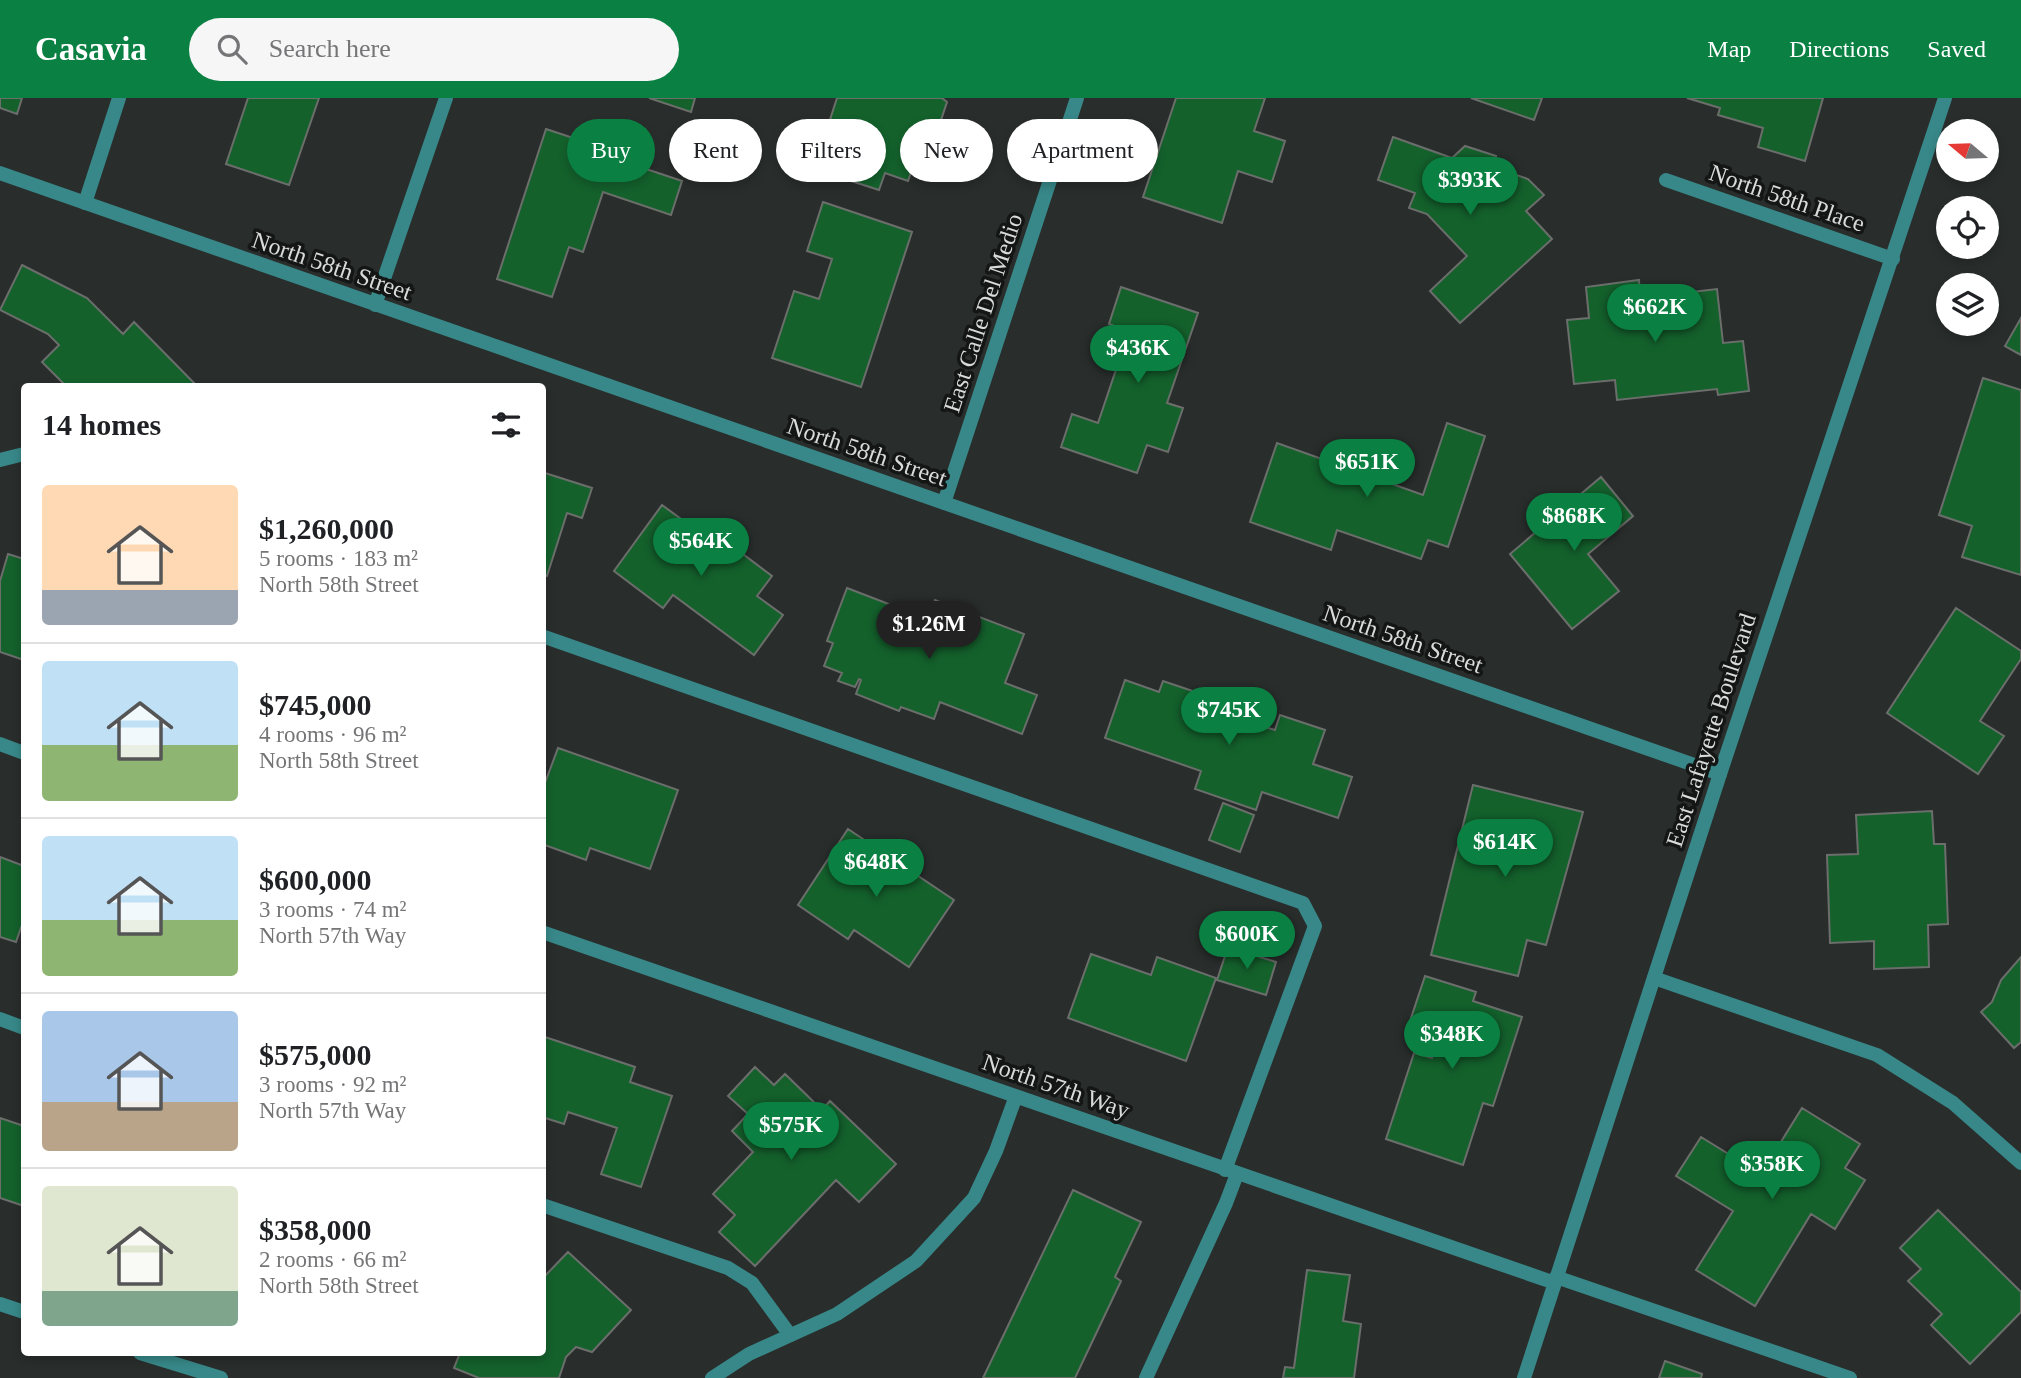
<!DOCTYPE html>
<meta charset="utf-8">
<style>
body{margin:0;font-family:Georgia,serif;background:#f6f6f6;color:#202124;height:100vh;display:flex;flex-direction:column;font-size:26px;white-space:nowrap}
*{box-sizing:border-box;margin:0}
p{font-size:23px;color:#757577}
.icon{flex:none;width:38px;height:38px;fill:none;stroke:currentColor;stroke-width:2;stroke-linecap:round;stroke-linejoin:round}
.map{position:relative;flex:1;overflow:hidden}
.side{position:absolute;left:21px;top:285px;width:525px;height:973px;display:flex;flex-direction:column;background:#fff;border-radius:7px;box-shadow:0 4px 10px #0003}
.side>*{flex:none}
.top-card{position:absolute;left:567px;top:21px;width:665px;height:63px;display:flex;gap:14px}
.needle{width:46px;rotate:289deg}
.controls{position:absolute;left:1936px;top:21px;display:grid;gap:14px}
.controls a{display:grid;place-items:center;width:63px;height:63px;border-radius:50%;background:#fff;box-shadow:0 4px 10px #0003;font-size:35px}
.price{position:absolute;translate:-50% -60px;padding:0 16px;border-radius:24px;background:#0b8043;color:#fff;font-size:23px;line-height:46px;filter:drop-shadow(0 2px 4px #0008)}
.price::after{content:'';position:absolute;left:50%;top:42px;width:21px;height:16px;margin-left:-10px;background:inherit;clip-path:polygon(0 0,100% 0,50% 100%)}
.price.on{background:#222;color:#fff}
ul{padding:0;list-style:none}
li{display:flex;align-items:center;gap:21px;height:175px;padding:0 21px}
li+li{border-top:2px solid #e0e0e0}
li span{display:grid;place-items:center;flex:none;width:196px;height:140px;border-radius:7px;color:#555}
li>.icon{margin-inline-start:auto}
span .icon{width:84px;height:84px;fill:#fffc;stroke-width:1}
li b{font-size:30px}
h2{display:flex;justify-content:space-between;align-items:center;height:84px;padding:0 21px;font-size:30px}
.chip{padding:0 24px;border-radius:32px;background:#fff;box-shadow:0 4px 10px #0003;font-size:24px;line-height:63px}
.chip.on{background:#0b8043;color:#fff}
header{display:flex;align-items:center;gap:42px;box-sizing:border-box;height:98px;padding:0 35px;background:#0b8043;color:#fff}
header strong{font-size:33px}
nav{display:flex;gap:38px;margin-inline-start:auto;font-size:24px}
.search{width:490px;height:63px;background:#f6f6f6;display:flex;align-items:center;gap:18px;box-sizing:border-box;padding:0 24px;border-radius:38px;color:#757577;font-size:26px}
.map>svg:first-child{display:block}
</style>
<header>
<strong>Casavia</strong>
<div class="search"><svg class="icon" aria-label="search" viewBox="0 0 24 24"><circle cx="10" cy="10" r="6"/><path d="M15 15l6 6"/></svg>Search here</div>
<nav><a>Map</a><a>Directions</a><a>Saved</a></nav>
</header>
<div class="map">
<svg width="2021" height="1280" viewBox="0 0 2021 1280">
<rect width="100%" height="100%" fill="#292e2c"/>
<path fill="#14612c" stroke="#6b6e6b" stroke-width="2" d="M0,0H22L17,16L0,10Z
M248,0H319L289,87L226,66Z
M649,0H695L691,14Z
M837,0H942L947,4L931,52L920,48L908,83L885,75L879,92L848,82L860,46L826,34Z
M1176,0H1265L1254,33L1285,43L1272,84L1238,73L1222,125L1143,99Z
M1471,0H1542L1534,22Z
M1687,0H1823L1805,63L1758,49L1763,30L1718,17L1720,10Z
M546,31L643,63L640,69L682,83L671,117L603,94L583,154L569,149L552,199L497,181Z
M1393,39L1452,60L1465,48L1496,58L1493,69L1528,81L1544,97L1526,113L1552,141L1460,225L1430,193L1467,158L1427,116L1409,110L1415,95L1378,82Z
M823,104L912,134L861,289L772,260L794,193L819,201L832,161L807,153Z
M22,167L87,200L123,236L134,224L197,288L67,289L42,264L59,247L48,236L0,212Z
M1639,182L1640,200L1717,191L1723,245L1743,243L1749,293L1718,297L1717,291L1617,302L1615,282L1574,286L1567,222L1589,220L1586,189Z
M1121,189L1198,215L1167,305L1183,310L1168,354L1147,347L1137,375L1061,349L1072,316L1098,325L1129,233L1109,226Z
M2021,220V257L2005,248Z
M1983,280L2021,292V477L1962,459L1972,428L1939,417Z
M1447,325L1485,338L1448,449L1428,442L1421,461L1337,432L1331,452L1250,424L1277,345L1423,397Z
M545,375L592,390L582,420L567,415L547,478L542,476Z
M1601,379L1633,418L1588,456L1619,493L1572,531L1510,456Z
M662,407L718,448L723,441L772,478L757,498L783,517L754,557L673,497L663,510L614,473Z
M8,456L24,461V562L0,554V483Z
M847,490L894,508L890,520L924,533L935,502L1024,536L1005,585L1037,597L1022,636L940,604L934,621L901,609L899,613L856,596L861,582L859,581L855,589L838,583L842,575L824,568L833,545L827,543Z
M1956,510L2021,553V561L1980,623L2004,638L1978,676L1887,615Z
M1125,582L1159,594L1163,583L1255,614L1252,625L1275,632L1280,617L1325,632L1313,666L1352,679L1338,720L1262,694L1256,712L1195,691L1201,673L1105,640Z
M558,650L678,692L650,771L590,750L586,762L542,746V693Z
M1473,687L1583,714L1546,847L1527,842L1518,878L1431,857Z
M1223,705L1254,717L1240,754L1209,742Z
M1932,713L1934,746H1945L1948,826L1928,827L1929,869L1874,871V843L1830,845L1827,757L1858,756L1856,717Z
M848,731L954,802L909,869L854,832L848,841L798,807Z
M0,759L24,768V821L16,844L0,839Z
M1228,849L1276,864L1266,897L1217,882Z
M1091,856L1151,877L1157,859L1216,880L1186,963L1068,920Z
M2021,859V944L2014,950L1981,914L1992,904L2001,882Z
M1425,878L1476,894L1473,903L1522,919L1493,1008L1483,1005L1463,1067L1386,1041L1414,955L1432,960L1439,939L1408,929Z
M542,938L635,969L630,984L672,998L641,1089L601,1076L617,1030L568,1014L564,1026L542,1019Z
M755,969L774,987L785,976L822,1012L830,1003L896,1066L859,1104L836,1082L755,1168L719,1134L735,1117L713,1096L753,1054L732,1033L748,1016L728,998Z
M1802,1010L1860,1046L1845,1070L1865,1082L1835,1131L1811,1116L1755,1208L1696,1172L1733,1113L1676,1078L1701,1039L1761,1076Z
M0,1020L24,1028V1108L0,1100Z
M1073,1092L1141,1124L1115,1179L1121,1183L1075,1280H983Z
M1938,1112L2021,1194V1214L1970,1266L1931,1227L1942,1216L1908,1183L1921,1171L1900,1150Z
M568,1154L631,1212L592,1254L576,1249L566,1259L559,1280H479L454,1270L460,1255H542V1181Z
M1307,1172L1350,1177L1343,1223L1361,1226L1354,1280H1283L1285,1269L1294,1270Z
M1665,1263L1702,1276L1701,1280H1659Z"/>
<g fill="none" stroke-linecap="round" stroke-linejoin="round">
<path stroke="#388889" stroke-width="14" d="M85,105L119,0
M0,362L24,356
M542,538L1303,805L1315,828L1225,1072
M0,921L24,930
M542,1107L728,1170L752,1185L790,1237
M1556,1179L1850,1280
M1146,1280L1226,1105L1237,1076"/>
<path stroke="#388889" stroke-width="14" d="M0,75L1720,676
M1666,82L1893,161
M375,207L446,0
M944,405L1077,0
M0,646L24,655
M542,834L1555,1185
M1654,880L1877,957L1953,1005L2021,1065
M0,1206L24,1214
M140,1255L221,1280
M712,1280L749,1256L837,1216L916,1163L974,1100L996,1053L1016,998"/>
<path stroke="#388889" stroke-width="14" d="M1524,1280L1720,676L1945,0"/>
</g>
<g text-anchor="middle" stroke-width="7" stroke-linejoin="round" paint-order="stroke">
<g font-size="24" fill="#d8dbd9" stroke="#141615">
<text transform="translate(1787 100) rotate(19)" y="8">North 58th Place</text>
<text transform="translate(332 168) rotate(19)" y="8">North 58th Street</text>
<text transform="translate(983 215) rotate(-72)" y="8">East Calle Del Medio</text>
<text transform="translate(867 354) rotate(19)" y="8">North 58th Street</text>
<text transform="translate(1403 541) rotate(19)" y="8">North 58th Street</text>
<text transform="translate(1711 632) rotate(-72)" y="8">East Lafayette Boulevard</text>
<text transform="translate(1056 988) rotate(19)" y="8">North 57th Way</text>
</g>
</g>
</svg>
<div class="controls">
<a><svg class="needle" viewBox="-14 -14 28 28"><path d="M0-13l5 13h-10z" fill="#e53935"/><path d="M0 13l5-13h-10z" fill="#757577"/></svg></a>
<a><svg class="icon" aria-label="locate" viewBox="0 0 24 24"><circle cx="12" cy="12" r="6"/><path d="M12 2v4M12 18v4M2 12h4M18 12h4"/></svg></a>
<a><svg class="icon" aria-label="layers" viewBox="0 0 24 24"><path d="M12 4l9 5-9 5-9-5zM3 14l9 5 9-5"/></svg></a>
</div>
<b class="price" style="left:1470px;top:119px">$393K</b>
<b class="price" style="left:1655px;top:246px">$662K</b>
<b class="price" style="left:1138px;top:287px">$436K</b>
<b class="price" style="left:1367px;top:401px">$651K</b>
<b class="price" style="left:1574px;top:455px">$868K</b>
<b class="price" style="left:701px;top:480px">$564K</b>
<b class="price on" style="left:929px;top:563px">$1.26M</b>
<b class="price" style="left:1229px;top:649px">$745K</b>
<b class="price" style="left:1505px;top:781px">$614K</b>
<b class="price" style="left:876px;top:801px">$648K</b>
<b class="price" style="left:1247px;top:873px">$600K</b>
<b class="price" style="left:1452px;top:973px">$348K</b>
<b class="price" style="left:791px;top:1064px">$575K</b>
<b class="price" style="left:1772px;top:1103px">$358K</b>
<div class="top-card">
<a class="chip on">Buy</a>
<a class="chip">Rent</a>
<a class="chip">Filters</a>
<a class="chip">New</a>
<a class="chip">Apartment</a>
</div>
<section class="side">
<h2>14 homes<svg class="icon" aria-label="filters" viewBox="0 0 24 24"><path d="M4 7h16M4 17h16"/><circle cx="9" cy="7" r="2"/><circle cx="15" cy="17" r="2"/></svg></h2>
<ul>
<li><span style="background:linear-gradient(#ffd9b3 75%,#9aa5b1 0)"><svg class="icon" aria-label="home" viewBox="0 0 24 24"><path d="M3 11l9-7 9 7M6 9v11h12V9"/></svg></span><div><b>$1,260,000</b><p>5 rooms · 183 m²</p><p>North 58th Street</p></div></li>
<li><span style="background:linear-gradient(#bfe0f5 60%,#8fb573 0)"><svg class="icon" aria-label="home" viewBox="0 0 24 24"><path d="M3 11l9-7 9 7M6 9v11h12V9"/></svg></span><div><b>$745,000</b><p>4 rooms · 96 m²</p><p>North 58th Street</p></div></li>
<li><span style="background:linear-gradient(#bfe0f5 60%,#8fb573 0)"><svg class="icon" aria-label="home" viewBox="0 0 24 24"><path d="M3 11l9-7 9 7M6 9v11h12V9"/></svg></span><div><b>$600,000</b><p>3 rooms · 74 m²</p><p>North 57th Way</p></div></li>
<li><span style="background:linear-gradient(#a9c7e8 65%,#b9a48a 0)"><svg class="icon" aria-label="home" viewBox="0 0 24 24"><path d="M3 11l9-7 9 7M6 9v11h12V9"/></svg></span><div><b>$575,000</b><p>3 rooms · 92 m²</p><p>North 57th Way</p></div></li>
<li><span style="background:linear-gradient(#dfe7d0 75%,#7fa58c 0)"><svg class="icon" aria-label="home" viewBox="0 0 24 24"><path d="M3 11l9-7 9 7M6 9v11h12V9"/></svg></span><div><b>$358,000</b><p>2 rooms · 66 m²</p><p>North 58th Street</p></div></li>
</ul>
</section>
</div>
